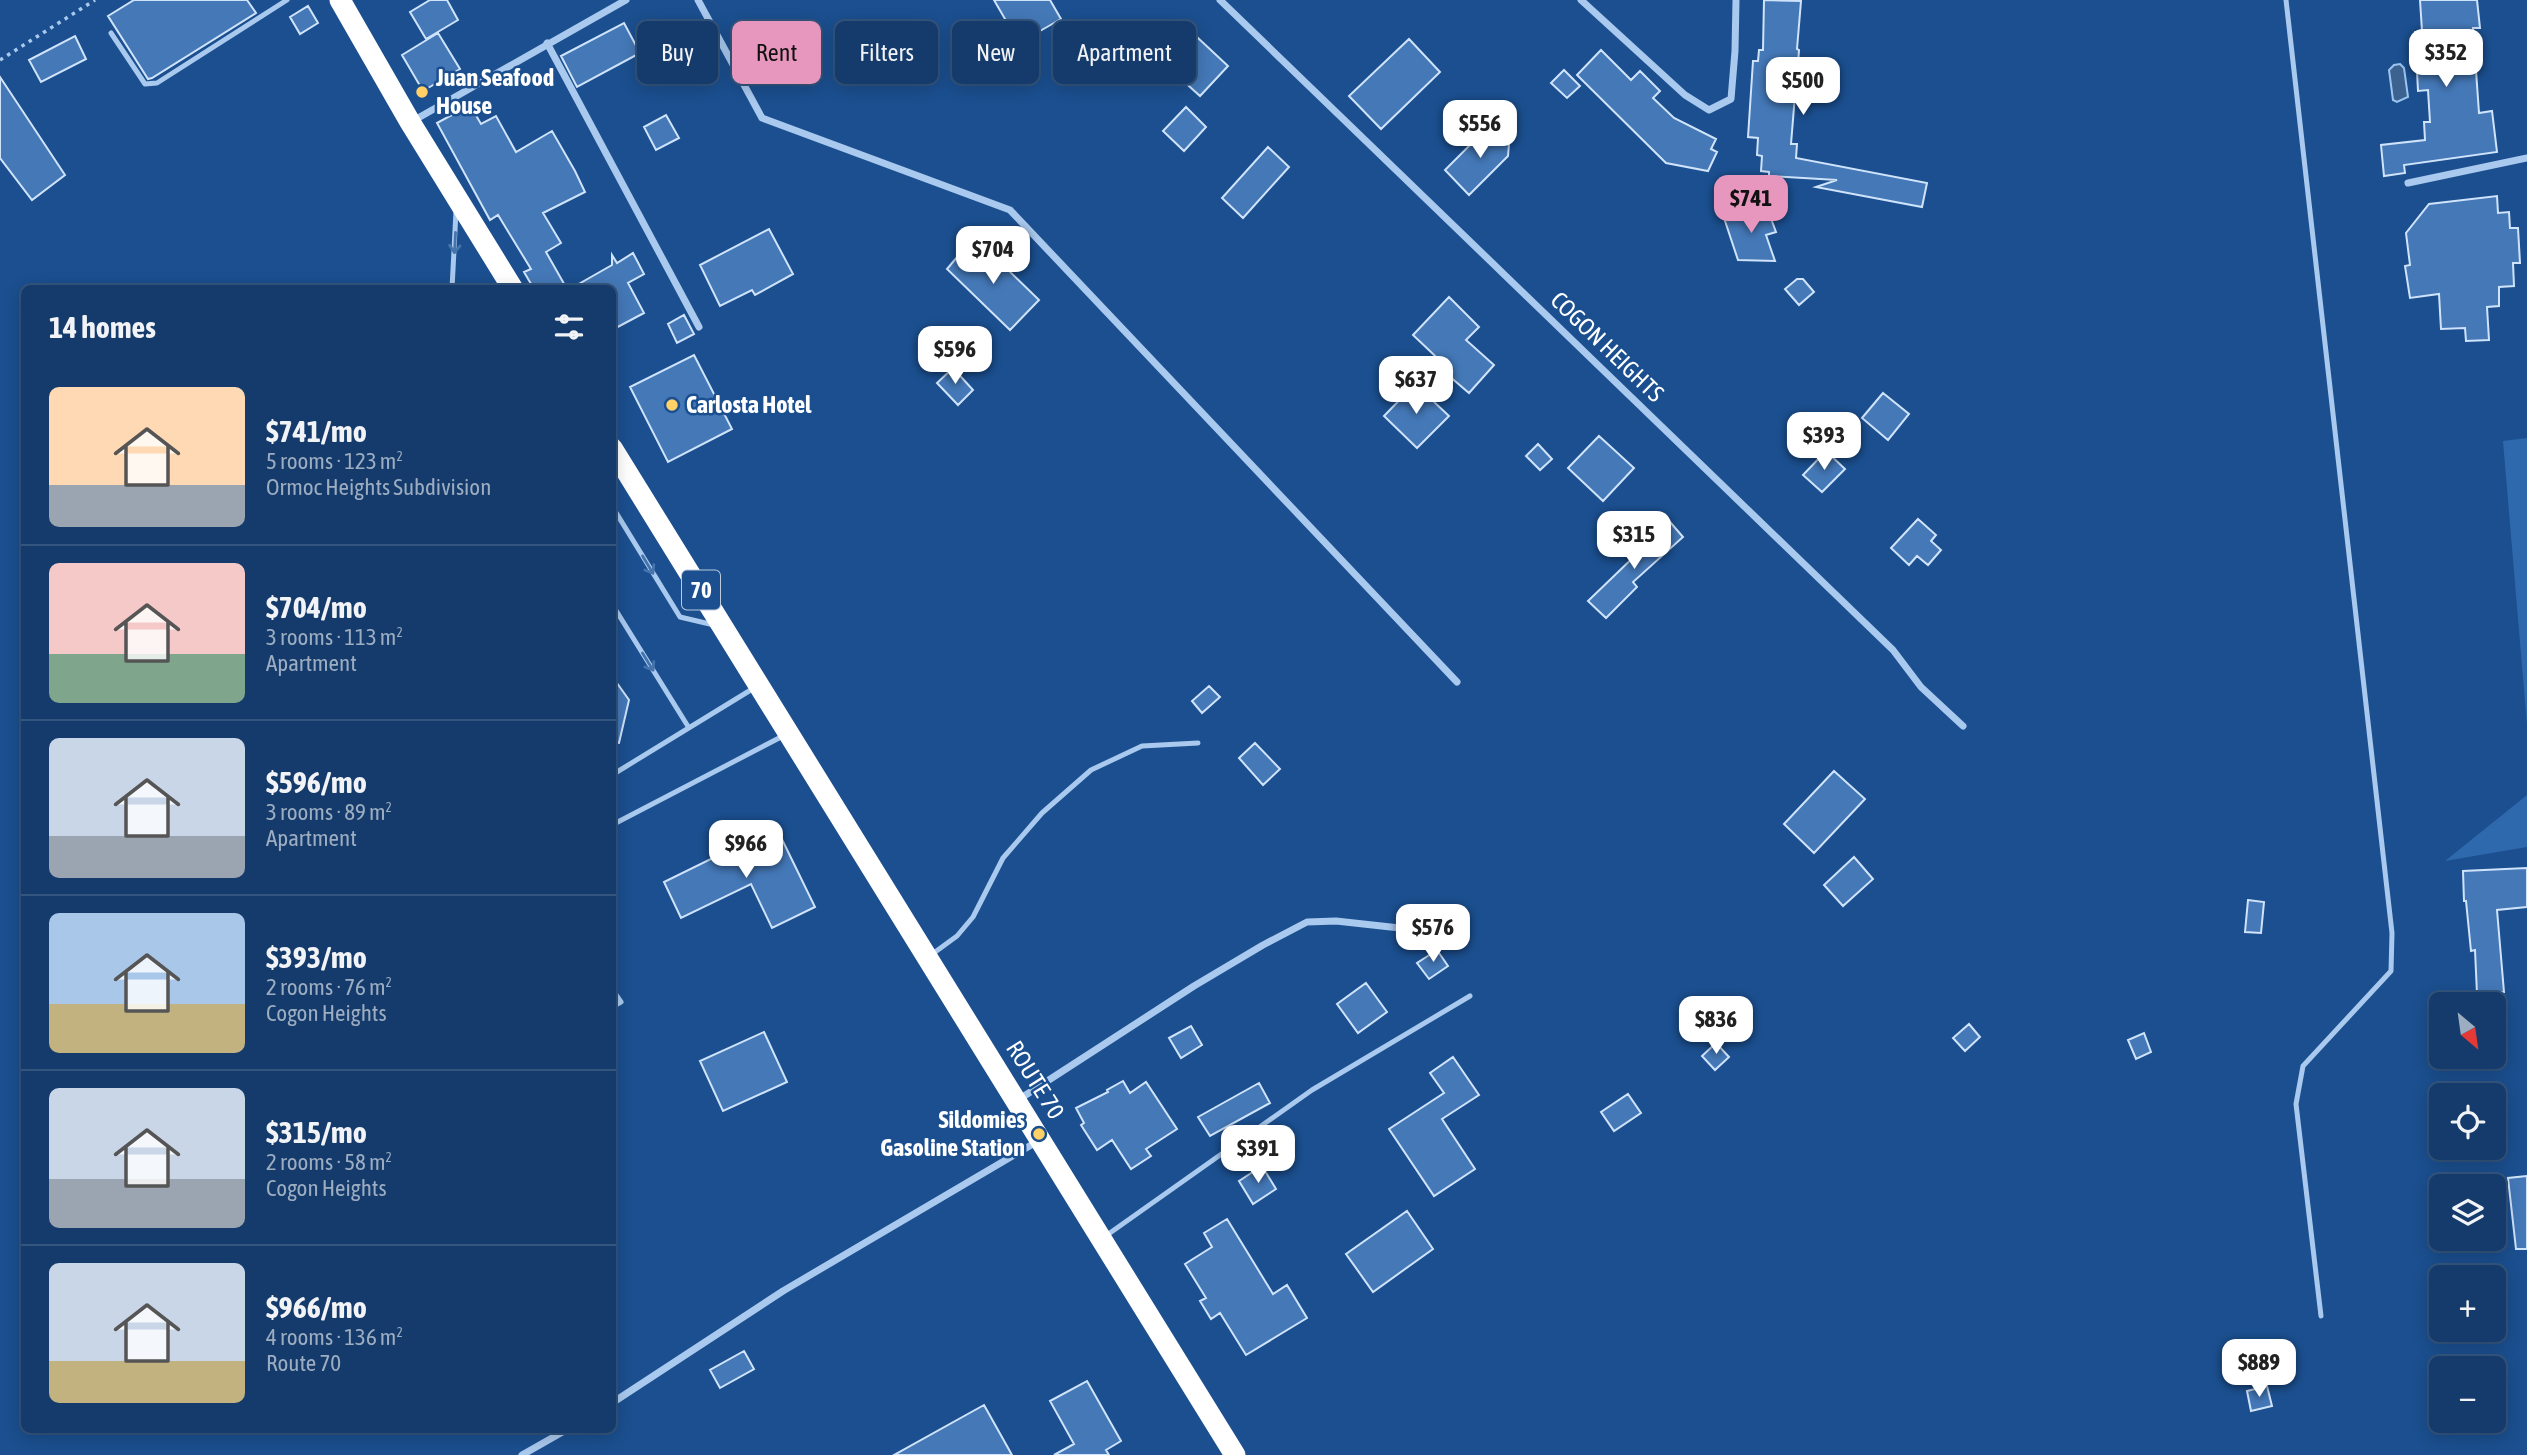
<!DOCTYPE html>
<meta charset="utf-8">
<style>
body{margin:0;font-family:"Asap Condensed",sans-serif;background:#1d4271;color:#f1f3f6;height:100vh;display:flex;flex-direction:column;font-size:26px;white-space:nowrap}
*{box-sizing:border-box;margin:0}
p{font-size:23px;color:#9dadc1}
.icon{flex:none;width:38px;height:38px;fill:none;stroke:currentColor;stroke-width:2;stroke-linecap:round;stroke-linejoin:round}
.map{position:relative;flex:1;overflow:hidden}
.side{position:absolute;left:21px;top:285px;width:595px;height:1148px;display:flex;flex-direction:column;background:#143b6b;border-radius:10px;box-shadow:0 4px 18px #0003,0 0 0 2px #33557e}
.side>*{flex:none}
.top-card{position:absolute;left:637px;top:21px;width:665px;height:63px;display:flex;gap:14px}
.needle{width:46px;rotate:151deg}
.fabs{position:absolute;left:2429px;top:992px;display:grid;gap:14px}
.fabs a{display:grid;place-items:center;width:77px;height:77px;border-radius:10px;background:#143b6b;box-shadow:0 4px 18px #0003,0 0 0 2px #33557e;font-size:35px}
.price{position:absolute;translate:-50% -60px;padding:0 16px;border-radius:14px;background:#fff;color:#222;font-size:23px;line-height:46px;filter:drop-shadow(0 2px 4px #0008)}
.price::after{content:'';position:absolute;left:50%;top:42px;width:21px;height:16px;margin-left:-10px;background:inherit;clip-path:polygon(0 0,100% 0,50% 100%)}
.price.active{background:#e797bd;color:#111}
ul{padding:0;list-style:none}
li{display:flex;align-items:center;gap:21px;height:175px;padding:0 28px}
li+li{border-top:2px solid #33557e}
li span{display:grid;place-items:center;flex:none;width:196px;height:140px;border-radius:10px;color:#555}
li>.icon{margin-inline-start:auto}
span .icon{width:84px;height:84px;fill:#fffc;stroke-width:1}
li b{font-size:30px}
h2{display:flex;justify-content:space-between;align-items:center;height:84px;padding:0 28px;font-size:30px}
.tag{padding:0 24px;border-radius:10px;background:#143b6b;box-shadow:0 4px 18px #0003,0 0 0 2px #33557e;font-size:24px;line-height:63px}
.tag.active{background:#e797bd;color:#111}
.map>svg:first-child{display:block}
</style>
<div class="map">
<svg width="2527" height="1455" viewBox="0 0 2527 1455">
<rect width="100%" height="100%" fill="#1b4f8f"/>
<path fill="#2e69ad" d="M2527,438V725L2503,441Z
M2527,795V847L2445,861Z"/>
<path fill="#3c6290" stroke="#9cc4f0" stroke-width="2" d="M2400,64L2404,68L2408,97L2397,102L2393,100L2389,70L2394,65Z"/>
<path fill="#4478b7" stroke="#cfe3fa" stroke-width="2" d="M134,0H247L256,13L152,78L148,79L108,16Z
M430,0H447L458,20L426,39L410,12Z
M994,0H1050L1061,19L1019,43Z
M1764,0L1801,1L1797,49L1799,50L1797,79H1800L1799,95H1795L1791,144H1797L1796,158L1927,183L1922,207L1816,187L1837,180L1769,176V172L1761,171L1762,156L1757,155L1758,138L1748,137L1753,61H1758L1759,50H1763Z
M2420,0H2477L2480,28H2473L2479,113L2492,111L2497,152L2404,165L2405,173L2384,176L2381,145L2425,140L2424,122H2430L2428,90L2418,91L2415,32L2422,31Z
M308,6L318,23L300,34L290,17Z
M624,23L640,53L577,87L561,56Z
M438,33L460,69L423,91L402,55Z
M75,36L86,59L41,82L29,60Z
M1198,38L1228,66L1200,96L1170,69Z
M1409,39L1440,72L1381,129L1349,96Z
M1601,50L1631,80L1640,71L1660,91L1653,98L1674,118L1716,139L1711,149L1717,152L1708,171L1666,163L1577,75Z
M1564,70L1580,86L1567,98L1551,83Z
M0,77L65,175L32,200L0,158Z
M470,105L481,124L496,116L516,152L552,131L575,171L585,192L543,213L561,243L546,252L567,289H534L524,272L531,269L498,215L490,220L437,123Z
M1186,107L1206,127L1184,151L1163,131Z
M666,115L679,138L656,150L644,127Z
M1485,130L1510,132L1508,156L1469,195L1445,170Z
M1268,147L1289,167L1243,218L1222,198Z
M2497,196L2498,213L2509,212L2510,228H2518L2520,263H2513L2514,286L2499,287V306L2487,307L2489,340L2466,341L2465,328L2441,329L2439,294L2410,298L2405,266L2410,265L2406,233L2429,204Z
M1757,207L1760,219L1770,216L1776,232L1766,235L1775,261L1738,260L1724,218Z
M769,229L793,274L755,295L752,290L720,306L700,265Z
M969,243L1001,271L1005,267L1039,300L1010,330L947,269Z
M633,253L644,274L628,283L644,313L612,330V289H570L612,265V255L617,263Z
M1797,279H1803L1814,292L1799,305L1785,289Z
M1449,297L1479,327L1466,340L1494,365L1469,393L1448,375L1452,372L1413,335Z
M684,315L694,334L677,343L668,324Z
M694,355L732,429L668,462L630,387Z
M953,368L973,390L958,405L937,383Z
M1415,384L1449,416L1417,448L1384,416Z
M1883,393L1909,414L1888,440L1862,418Z
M1599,436L1634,468L1603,501L1568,468Z
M1538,444L1552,459L1540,470L1526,456Z
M1826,451L1845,469L1822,492L1803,475Z
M1918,519L1936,535L1931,541L1941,550L1928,565L1917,556L1909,565L1891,548Z
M1670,522L1683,537L1633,582L1637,587L1606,618L1588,601Z
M612,676L629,700L619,743L612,742Z
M1209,686L1220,697L1202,713L1192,701Z
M1255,743L1280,769L1263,785L1239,758Z
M1834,771L1865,799L1814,853L1784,824Z
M776,827L815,907L772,928L751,884L681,918L664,882Z
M1854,857L1873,879L1843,906L1824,885Z
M2527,868V907L2497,910L2504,992L2477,994L2475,950L2471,951L2466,901H2464L2463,871Z
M2248,900L2264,902L2261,933L2245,932Z
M1437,950L1448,966L1429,979L1417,963Z
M1366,983L1387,1012L1358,1033L1337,1004Z
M1969,1024L1980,1037L1965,1051L1953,1038Z
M1191,1026L1202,1045L1181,1058L1169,1038Z
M764,1032L787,1082L723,1111L700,1061Z
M2144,1033L2151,1052L2136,1059L2128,1040Z
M1716,1043L1729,1057L1715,1070L1702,1056Z
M1453,1057L1479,1095L1442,1119L1475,1169L1434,1196L1389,1129L1444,1093L1430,1073Z
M1123,1081L1130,1093L1146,1082L1177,1129L1146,1149L1151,1156L1131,1169L1112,1140L1097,1150L1081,1125L1084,1123L1076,1108L1108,1092L1107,1090Z
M1259,1083L1270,1103L1210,1136L1198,1117Z
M1628,1094L1641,1113L1614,1131L1601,1112Z
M1262,1166L1276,1189L1253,1204L1239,1181Z
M2527,1176V1249H2516L2508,1178Z
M1407,1211L1433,1249L1373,1292L1346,1254Z
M1227,1219L1273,1294L1287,1285L1307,1318L1246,1355L1220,1313L1211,1319L1200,1301L1206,1298L1185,1264L1212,1247L1204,1233Z
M744,1351L754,1369L720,1388L710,1370Z
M1087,1381L1121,1441L1106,1450L1109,1455H1054L1074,1444L1050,1401Z
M2267,1386L2272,1406L2251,1411L2247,1391Z
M984,1405L1012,1455H894Z"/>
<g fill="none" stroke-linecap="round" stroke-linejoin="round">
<path stroke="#a9c9ee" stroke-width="3.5" stroke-dasharray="3.5 5" stroke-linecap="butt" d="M0,60L95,0"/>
<path stroke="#a9c9ee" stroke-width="5" d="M2286,0L2392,933L2391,971L2303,1066L2296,1104L2321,1316
M111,33L145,84L157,83L287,0
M452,289L456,211
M612,506L680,617L714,625
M612,604L689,728
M612,775L754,688
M612,825L783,736
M931,955L957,936L973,917L1003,858L1042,813L1091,770L1142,746L1198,743
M612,989L621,1002L612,1007
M1107,1235L1312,1090L1470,996"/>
<path stroke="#a9c9ee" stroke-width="7" d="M698,0L762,118L1010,210L1457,682
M1220,0L1893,650L1921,687L1963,726
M1581,0L1685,95L1709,110L1731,99L1735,51L1736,0
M547,43L699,327
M411,122L626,0
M2408,183L2527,158
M1018,1100L1194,986L1263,945L1307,922L1336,921L1418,930
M612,1403L783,1291L1038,1141
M522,1455L566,1430"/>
<path stroke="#fff" stroke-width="21" d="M340,0L410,122L513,289
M612,448L1235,1455"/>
</g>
<defs><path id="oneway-shaft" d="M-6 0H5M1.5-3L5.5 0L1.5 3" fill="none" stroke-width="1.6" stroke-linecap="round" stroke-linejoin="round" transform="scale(1.75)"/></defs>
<g stroke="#4674ac">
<use href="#oneway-shaft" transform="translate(455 243) rotate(93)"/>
<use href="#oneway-shaft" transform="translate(648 565) rotate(59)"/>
<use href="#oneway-shaft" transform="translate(648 662) rotate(58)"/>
</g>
<g fill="#ffd166" stroke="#1b4f8f" stroke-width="2.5">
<circle cx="422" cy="92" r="7"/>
<circle cx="672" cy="405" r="7"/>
<circle cx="1039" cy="1134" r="7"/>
</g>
<g text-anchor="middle" stroke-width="5" stroke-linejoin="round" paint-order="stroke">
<rect fill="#1b4f8f" stroke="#bbcadd" stroke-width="2" x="682" y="570.5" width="38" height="39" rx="5"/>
<g font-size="23" font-weight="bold" fill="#fff">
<text x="701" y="598">70</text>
</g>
<g font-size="24" font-weight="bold" fill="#fff" stroke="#1b4f8f" text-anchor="start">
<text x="436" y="86">Juan Seafood<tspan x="436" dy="28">House</tspan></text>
<text x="686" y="413">Carlosta Hotel</text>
<text x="1025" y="1128" text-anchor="end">Sildomies<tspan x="1025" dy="28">Gasoline Station</tspan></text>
</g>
<g font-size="24" fill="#fff" stroke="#1b4f8f">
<text transform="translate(1607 347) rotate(44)" y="8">COGON HEIGHTS</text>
<text transform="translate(1035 1080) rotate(58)" y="8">ROUTE 70</text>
</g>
</g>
</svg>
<div class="fabs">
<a><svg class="needle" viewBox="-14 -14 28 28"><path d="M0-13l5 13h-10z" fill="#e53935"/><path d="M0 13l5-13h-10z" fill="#9dadc1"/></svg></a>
<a><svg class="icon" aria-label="locate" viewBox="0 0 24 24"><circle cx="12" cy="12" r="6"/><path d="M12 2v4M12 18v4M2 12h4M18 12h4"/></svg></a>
<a><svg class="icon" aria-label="layers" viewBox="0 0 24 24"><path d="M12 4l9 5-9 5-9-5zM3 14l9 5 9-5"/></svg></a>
<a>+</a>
<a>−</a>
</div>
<b class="price" style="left:2446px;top:89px">$352</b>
<b class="price" style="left:1803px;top:117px">$500</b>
<b class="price" style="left:1480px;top:160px">$556</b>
<b class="price active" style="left:1751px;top:235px">$741</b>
<b class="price" style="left:993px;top:286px">$704</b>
<b class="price" style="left:955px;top:386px">$596</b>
<b class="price" style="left:1416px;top:416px">$637</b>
<b class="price" style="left:1824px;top:472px">$393</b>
<b class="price" style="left:1634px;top:571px">$315</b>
<b class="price" style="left:746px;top:880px">$966</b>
<b class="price" style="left:1433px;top:964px">$576</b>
<b class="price" style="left:1716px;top:1056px">$836</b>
<b class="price" style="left:1258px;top:1185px">$391</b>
<b class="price" style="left:2259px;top:1399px">$889</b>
<div class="top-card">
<a class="tag">Buy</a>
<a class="tag active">Rent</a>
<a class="tag">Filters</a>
<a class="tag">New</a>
<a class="tag">Apartment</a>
</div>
<section class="side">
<h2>14 homes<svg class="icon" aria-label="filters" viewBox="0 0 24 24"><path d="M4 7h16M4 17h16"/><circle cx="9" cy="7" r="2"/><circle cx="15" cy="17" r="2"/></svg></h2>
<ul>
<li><span style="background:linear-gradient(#ffd9b3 70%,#9aa5b1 0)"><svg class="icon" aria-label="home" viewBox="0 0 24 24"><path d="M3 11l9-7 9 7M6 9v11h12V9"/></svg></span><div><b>$741/mo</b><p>5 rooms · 123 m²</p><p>Ormoc Heights Subdivision</p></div></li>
<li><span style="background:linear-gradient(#f6c9c9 65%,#7fa58c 0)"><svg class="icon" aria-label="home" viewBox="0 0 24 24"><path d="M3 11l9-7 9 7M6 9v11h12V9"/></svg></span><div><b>$704/mo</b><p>3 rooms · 113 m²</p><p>Apartment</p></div></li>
<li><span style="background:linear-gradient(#c9d6e8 70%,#9aa5b1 0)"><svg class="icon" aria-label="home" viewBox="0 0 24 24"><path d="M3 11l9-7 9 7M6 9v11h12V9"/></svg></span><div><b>$596/mo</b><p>3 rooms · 89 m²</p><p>Apartment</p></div></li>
<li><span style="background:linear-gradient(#a9c7e8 65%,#c2b280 0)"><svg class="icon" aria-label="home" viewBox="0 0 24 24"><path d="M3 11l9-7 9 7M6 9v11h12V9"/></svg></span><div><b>$393/mo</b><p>2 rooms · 76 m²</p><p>Cogon Heights</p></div></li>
<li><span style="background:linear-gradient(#c9d6e8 65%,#9aa5b1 0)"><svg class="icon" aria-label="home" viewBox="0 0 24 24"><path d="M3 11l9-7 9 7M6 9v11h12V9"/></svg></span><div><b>$315/mo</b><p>2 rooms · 58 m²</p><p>Cogon Heights</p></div></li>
<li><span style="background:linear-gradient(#c9d6e8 70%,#c2b280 0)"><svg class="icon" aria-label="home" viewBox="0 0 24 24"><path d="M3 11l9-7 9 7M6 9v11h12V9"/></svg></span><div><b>$966/mo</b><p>4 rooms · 136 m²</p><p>Route 70</p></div></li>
</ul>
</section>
</div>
